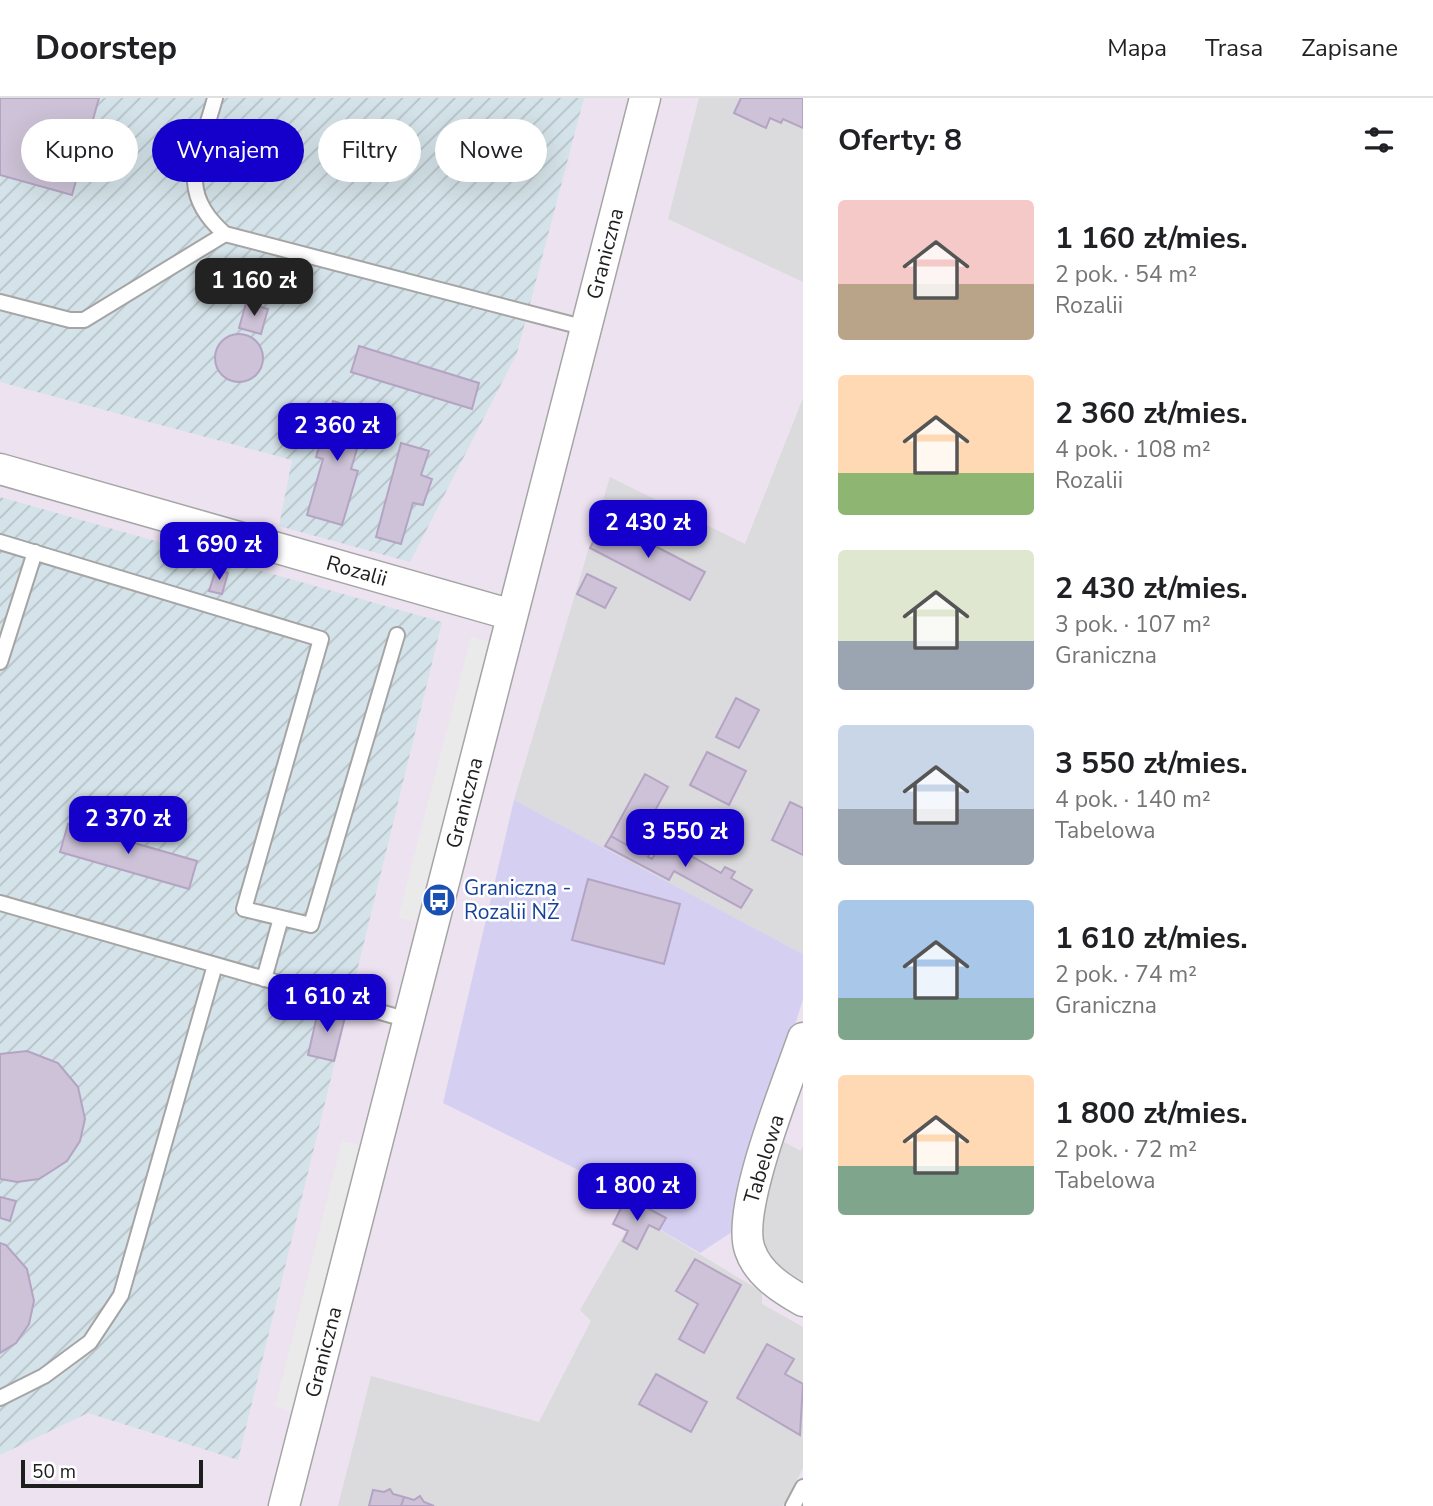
<!DOCTYPE html>
<html lang="pl">
<meta charset="utf-8">
<style>
body{margin:0;font-family:"Nunito Sans",sans-serif;background:#f6f6f6;color:#202124;height:100vh;display:flex;flex-direction:column;font-size:26px;white-space:nowrap}
*{box-sizing:border-box;margin:0}
p{font-size:23px;color:#757577}
.icon{flex:none;width:38px;height:38px;fill:none;stroke:currentColor;stroke-width:2;stroke-linecap:round;stroke-linejoin:round}
.map{position:relative;flex:1;overflow:hidden}
.details{display:flex;flex-direction:column;background:#fff;width:630px}
.details>*{flex:none}
.banner{position:absolute;left:21px;top:21px;width:665px;height:63px;display:flex;gap:14px}
.scale{position:absolute;left:21px;bottom:18px;width:182px;box-sizing:border-box;padding-left:7px;border:4px solid #1e1e1e;border-top:0;font-size:19px;line-height:24px;white-space:nowrap;color:#1e1e1e;-webkit-text-stroke:5px #fff;paint-order:stroke}
.price{position:absolute;translate:-50% -60px;padding:0 16px;border-radius:14px;background:#1500cb;color:#fff;font-size:23px;line-height:46px;filter:drop-shadow(0 2px 4px #0008)}
.price::after{content:'';position:absolute;left:50%;top:42px;width:21px;height:16px;margin-left:-10px;background:inherit;clip-path:polygon(0 0,100% 0,50% 100%)}
.price.current{background:#222;color:#fff}
ul{padding:0;list-style:none}
li{display:flex;align-items:center;gap:21px;height:175px;padding:0 35px}
li span{display:grid;place-items:center;flex:none;width:196px;height:140px;border-radius:7px;color:#555}
li>.icon{margin-inline-start:auto}
span .icon{width:84px;height:84px;fill:#fffc;stroke-width:1}
li b{font-size:30px}
h2{display:flex;justify-content:space-between;align-items:center;height:84px;padding:0 35px;font-size:30px}
.pill{padding:0 24px;border-radius:32px;background:#fff;box-shadow:0 7px 28px #0002;font-size:24px;line-height:63px}
.pill.current{background:#1500cb;color:#fff}
header{display:flex;align-items:center;gap:42px;box-sizing:border-box;height:98px;padding:0 35px;background:#fff;border-bottom:2px solid #e0e0e0}
header strong{font-size:33px}
nav{display:flex;gap:38px;margin-inline-start:auto;font-size:24px}
main{display:flex;flex:1;min-height:0}
.map>svg:first-child{display:block}
</style>
<header>
<strong>Doorstep</strong>
<nav><a>Mapa</a><a>Trasa</a><a>Zapisane</a></nav>
</header>
<main>
<div class="map">
<svg width="803" height="1408" viewBox="0 0 803 1408">
<defs>
<pattern id="industrial-furrows" width="10" height="10" patternUnits="userSpaceOnUse" patternTransform="scale(1.75)"><rect width="10" height="10" fill="#d4e3e9"/><path d="M-1 1l2-2M0 10L10 0M9 11l2-2" fill="none" stroke="#b6c2c7"/></pattern>
</defs>
<rect width="100%" height="100%" fill="#ede2f0"/>
<path fill="#dbdadc" d="M699,0H803V184L668,121Z
M803,300V856L514,702L610,379L745,446Z
M784,1044L801,1053L803,1047V1183L764,1159L754,1134Z
M635,1117L762,1194V1206L803,1229V1370L783,1408H338L371,1278L539,1324L591,1223L580,1212Z"/>
<path fill="#d5d0f2" d="M514,702L803,856V901L732,1134L700,1155L635,1117L639,1102L443,1005Z"/>
<path fill="url(#industrial-furrows)" d="M0,0H584L517,255L410,464L279,428L292,362L0,284Z
M0,399L442,524L238,1362L88,1315L0,1357Z"/>
<path fill="#eaeaea" d="M471,539L490,544L416,824L398,819Z
M342,1043L359,1047L291,1314L275,1308Z"/>
<path fill="#cdc2d7" stroke="#b4a4c3" stroke-width="2" d="M0,0H99L72,97L0,77Z
M741,0H803V30L783,21L781,25L770,20L766,30L734,15Z
M246,205L268,211L261,236L239,230Z
M215 260a24 24 0 1 1 48 0a24 24 0 1 1-48 0Z
M359,248L479,285L472,311L351,274Z
M333,303L368,314L351,371L358,373L342,427L307,417L323,361L316,359Z
M401,345L429,353L421,377L432,381L423,407L413,405L401,446L376,439Z
M605,422L705,474L690,502L590,450Z
M216,471L228,475L222,496L209,493Z
M587,476L616,490L605,510L577,496Z
M736,600L759,612L739,650L716,639Z
M707,654L746,673L729,707L690,687Z
M645,676L668,689L634,751L611,738Z
M790,704L803,710V757L772,742Z
M68,726L197,763L189,791L60,754Z
M611,738L634,751L636,747L650,755L648,759L652,761L663,742L721,775L725,769L735,774L731,780L752,792L741,810L674,773L669,782L605,748Z
M588,781L680,806L664,866L572,842Z
M319,909L346,915L334,963L308,957Z
M27,953L58,965L78,989L85,1021L80,1043L67,1063L39,1081L17,1084L0,1081V956Z
M0,1099L16,1103L10,1123L0,1120Z
M623,1106L638,1114L642,1107L666,1120L659,1132L649,1127L637,1151L623,1143L628,1133L613,1126Z
M0,1145L6,1147L27,1171L34,1203L29,1226L16,1245L0,1255Z
M695,1161L741,1187L704,1255L679,1241L698,1206L676,1193Z
M767,1246L794,1261L785,1276L803,1286L800,1337L737,1300Z
M656,1276L707,1304L691,1334L639,1306Z
M390,1391L393,1396L404,1399L401,1408H369L373,1392L384,1394Z
M420,1398L424,1404L434,1408H401L404,1399L414,1402Z"/>
<g fill="none" stroke-linecap="round" stroke-linejoin="round">
<defs>
<path id="service" d="M215,0C200,57 174,92 225,136L586,230
M0,204L70,222H84L225,136
M0,444L321,541L244,811L311,827L397,537
M0,564L35,454
M0,805L408,922
M264,881L281,820
M0,1300L44,1278L90,1244L121,1197L215,867
M793,1408L803,1389"/>
<g id="minor">
<path id="s1" d="M0,371L512,517"/>
<path d="M803,940C788,984 735,1112 750,1152C758,1176 782,1191 803,1203"/>
<path id="s2" d="M284,1408L645,0"/>
</g>
</defs>
<use href="#service" stroke="#a5a5a5" stroke-width="18"/>
<use href="#minor" stroke="#a5a5a5" stroke-width="33"/>
<use href="#service" stroke="#fff" stroke-width="14"/>
<use href="#minor" stroke="#fff" stroke-width="30"/>
</g>
<defs>
<symbol id="bus-disc" viewBox="-11 -11 22 22"><circle r="9.5" fill="#1a4fb4" stroke="#fff"/><path d="M-5-6H5V4H4V6H2V4H-2V6H-4V4H-5ZM-3.5-4V0h7V-4ZM-3.5 1.2v1.5H-2V1.2ZM2 1.2v1.5H3.5V1.2Z" fill="#fff"/></symbol>
</defs>
<g fill-rule="evenodd">
<use href="#bus-disc" x="420" y="783" width="38" height="38"/>
</g>
<g text-anchor="middle" stroke-width="5" stroke-linejoin="round" paint-order="stroke">
<g font-size="21" fill="#1e1e1e" stroke="#fff">
<text dy="7" stroke="none"><textPath href="#s2" startOffset="1293">Graniczna</textPath></text>
<text dy="7" stroke="none"><textPath href="#s1" startOffset="371">Rozalii</textPath></text>
<text dy="7" stroke="none"><textPath href="#s2" startOffset="726">Graniczna</textPath></text>
<text transform="translate(764 1061) rotate(-73)" y="7">Tabelowa</text>
<text dy="7" stroke="none"><textPath href="#s2" startOffset="159">Graniczna</textPath></text>
</g>
<g font-size="21" fill="#164399" stroke="#fff" text-anchor="start">
<text x="464" y="797">Graniczna -<tspan x="464" dy="24">Rozalii NŻ</tspan></text>
</g>
</g>
</svg>
<div class="scale">50 m</div>
<b class="price current" style="left:254px;top:220px">1 160 zł</b>
<b class="price" style="left:337px;top:365px">2 360 zł</b>
<b class="price" style="left:648px;top:462px">2 430 zł</b>
<b class="price" style="left:219px;top:484px">1 690 zł</b>
<b class="price" style="left:128px;top:758px">2 370 zł</b>
<b class="price" style="left:685px;top:771px">3 550 zł</b>
<b class="price" style="left:327px;top:936px">1 610 zł</b>
<b class="price" style="left:637px;top:1125px">1 800 zł</b>
<div class="banner">
<a class="pill">Kupno</a>
<a class="pill current">Wynajem</a>
<a class="pill">Filtry</a>
<a class="pill">Nowe</a>
</div>
</div>
<section class="details">
<h2>Oferty: 8<svg class="icon" aria-label="filters" viewBox="0 0 24 24"><path d="M4 7h16M4 17h16"/><circle cx="9" cy="7" r="2"/><circle cx="15" cy="17" r="2"/></svg></h2>
<ul>
<li><span style="background:linear-gradient(#f6c9c9 60%,#b9a48a 0)"><svg class="icon" aria-label="home" viewBox="0 0 24 24"><path d="M3 11l9-7 9 7M6 9v11h12V9"/></svg></span><div><b>1 160 zł/mies.</b><p>2 pok. · 54 m²</p><p>Rozalii</p></div></li>
<li><span style="background:linear-gradient(#ffd9b3 70%,#8fb573 0)"><svg class="icon" aria-label="home" viewBox="0 0 24 24"><path d="M3 11l9-7 9 7M6 9v11h12V9"/></svg></span><div><b>2 360 zł/mies.</b><p>4 pok. · 108 m²</p><p>Rozalii</p></div></li>
<li><span style="background:linear-gradient(#dfe7d0 65%,#9aa5b1 0)"><svg class="icon" aria-label="home" viewBox="0 0 24 24"><path d="M3 11l9-7 9 7M6 9v11h12V9"/></svg></span><div><b>2 430 zł/mies.</b><p>3 pok. · 107 m²</p><p>Graniczna</p></div></li>
<li><span style="background:linear-gradient(#c9d6e8 60%,#9aa5b1 0)"><svg class="icon" aria-label="home" viewBox="0 0 24 24"><path d="M3 11l9-7 9 7M6 9v11h12V9"/></svg></span><div><b>3 550 zł/mies.</b><p>4 pok. · 140 m²</p><p>Tabelowa</p></div></li>
<li><span style="background:linear-gradient(#a9c7e8 70%,#7fa58c 0)"><svg class="icon" aria-label="home" viewBox="0 0 24 24"><path d="M3 11l9-7 9 7M6 9v11h12V9"/></svg></span><div><b>1 610 zł/mies.</b><p>2 pok. · 74 m²</p><p>Graniczna</p></div></li>
<li><span style="background:linear-gradient(#ffd9b3 65%,#7fa58c 0)"><svg class="icon" aria-label="home" viewBox="0 0 24 24"><path d="M3 11l9-7 9 7M6 9v11h12V9"/></svg></span><div><b>1 800 zł/mies.</b><p>2 pok. · 72 m²</p><p>Tabelowa</p></div></li>
</ul>
</section>
</main>
